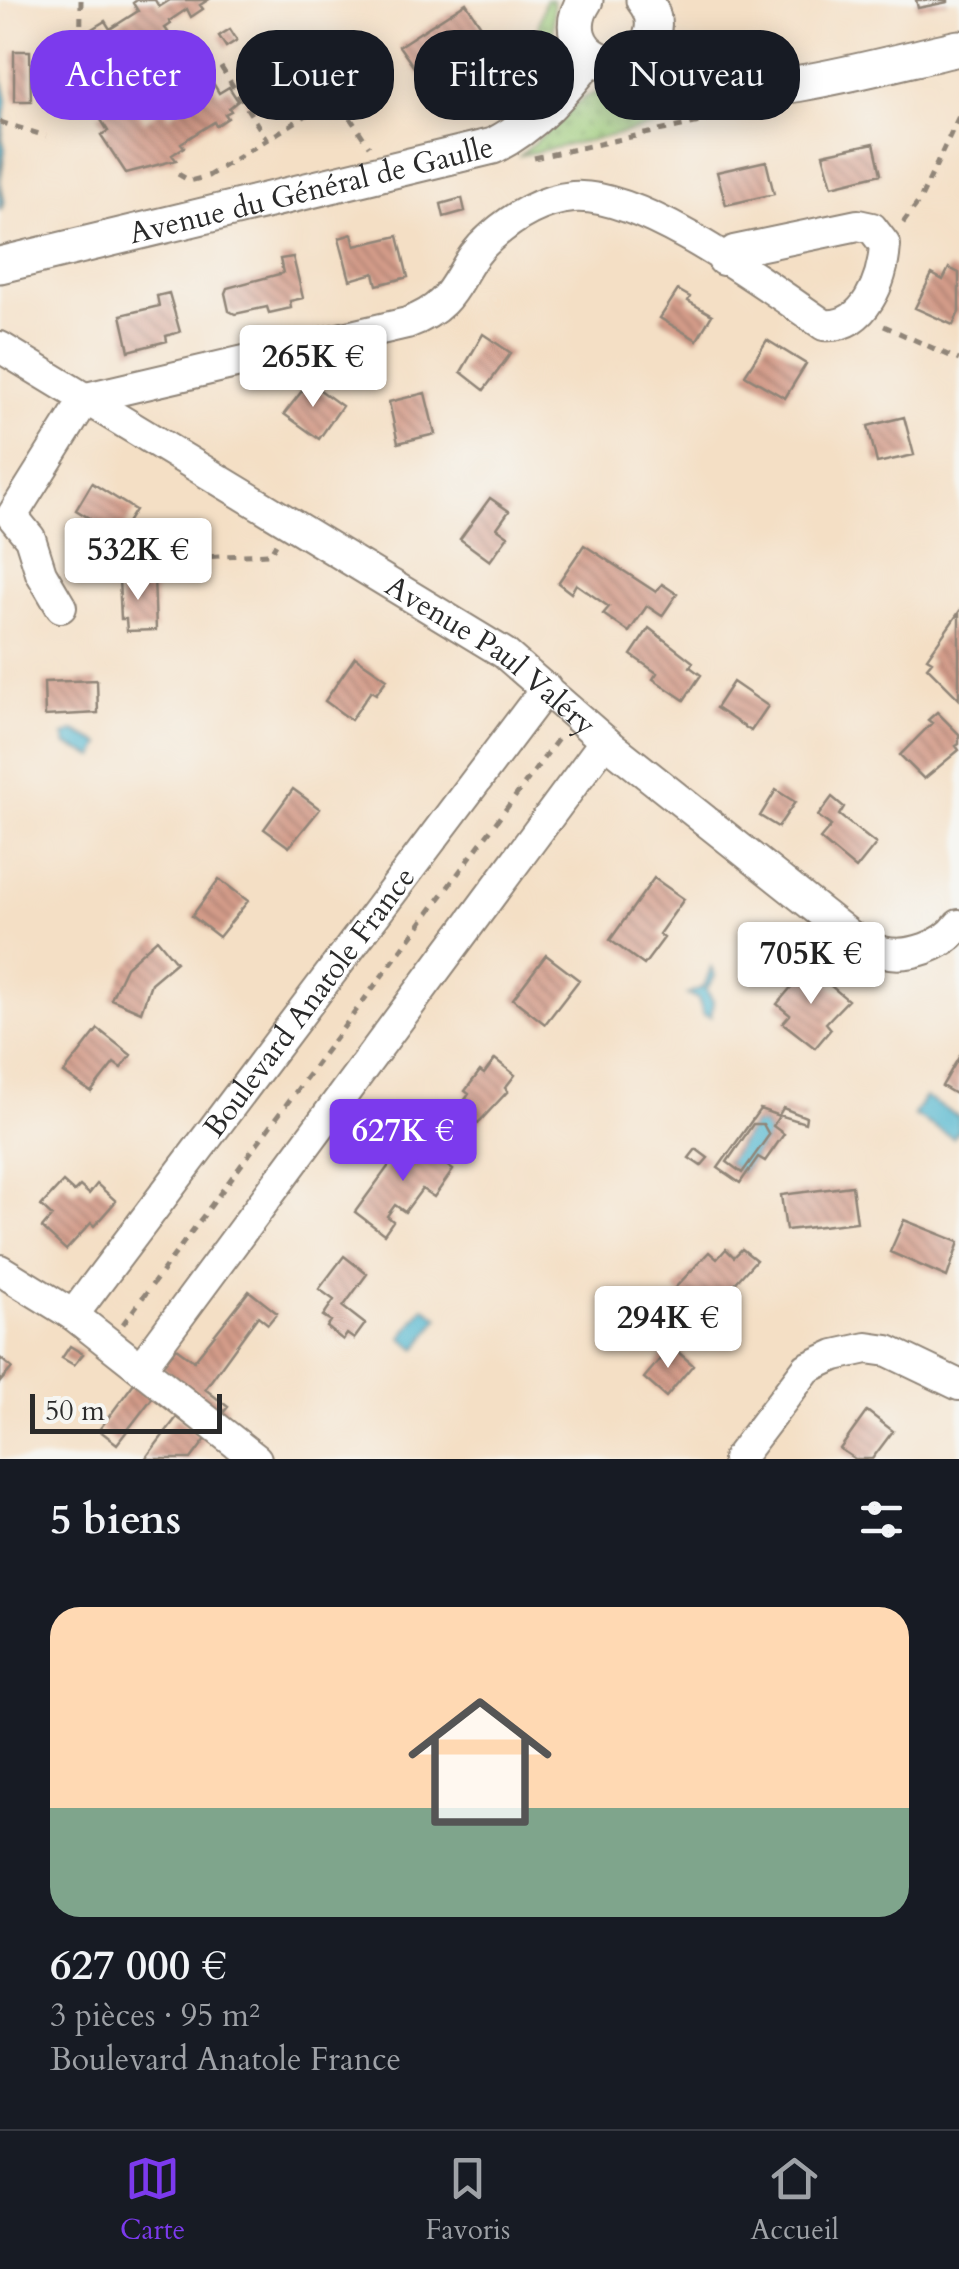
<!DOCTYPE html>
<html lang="fr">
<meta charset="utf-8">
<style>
body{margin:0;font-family:Cardo,serif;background:#20242c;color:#f1f3f6;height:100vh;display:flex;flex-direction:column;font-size:38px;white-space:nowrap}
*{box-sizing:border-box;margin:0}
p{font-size:32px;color:#9ea1a6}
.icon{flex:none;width:55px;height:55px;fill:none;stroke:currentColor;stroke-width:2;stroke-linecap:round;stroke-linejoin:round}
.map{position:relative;height:1459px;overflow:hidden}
.details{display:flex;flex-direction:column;background:#171b24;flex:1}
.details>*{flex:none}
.guide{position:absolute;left:30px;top:30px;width:900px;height:90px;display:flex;gap:20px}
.scale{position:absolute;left:30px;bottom:25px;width:192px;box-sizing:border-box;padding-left:10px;border:5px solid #2b2b2b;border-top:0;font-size:28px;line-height:35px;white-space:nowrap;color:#2b2b2b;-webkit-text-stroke:8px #f6f6f2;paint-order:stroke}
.price{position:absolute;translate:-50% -85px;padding:0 22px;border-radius:10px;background:#fff;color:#222;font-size:32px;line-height:65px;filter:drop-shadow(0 2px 5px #0008)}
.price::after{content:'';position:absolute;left:50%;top:60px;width:30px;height:22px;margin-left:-15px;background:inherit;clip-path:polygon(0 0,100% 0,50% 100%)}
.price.current{background:#7c3aed;color:#fff}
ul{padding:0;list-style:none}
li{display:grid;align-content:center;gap:20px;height:530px;padding:0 50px}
li span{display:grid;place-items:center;height:310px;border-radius:30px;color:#555}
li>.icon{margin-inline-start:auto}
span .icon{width:180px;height:180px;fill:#fffc;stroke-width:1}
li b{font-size:42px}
h2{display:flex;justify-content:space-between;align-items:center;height:120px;padding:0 50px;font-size:42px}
.pill{padding:0 35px;border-radius:40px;background:#171b24;box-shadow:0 5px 25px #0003;font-size:35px;line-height:90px}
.pill.current{background:#7c3aed;color:#fff}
.tab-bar{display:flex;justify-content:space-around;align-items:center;height:140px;border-top:2px solid #363941;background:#171b24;font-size:28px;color:#9ea1a6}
.tab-bar a{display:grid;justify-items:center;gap:5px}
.tab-bar .current{color:#7c3aed}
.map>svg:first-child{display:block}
</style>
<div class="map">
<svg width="959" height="1459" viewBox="0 0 959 1459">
<defs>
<pattern id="grass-dots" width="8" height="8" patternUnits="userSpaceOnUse" patternTransform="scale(2.5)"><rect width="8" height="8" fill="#9cca78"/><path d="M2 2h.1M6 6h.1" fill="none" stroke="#7fa463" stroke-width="1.8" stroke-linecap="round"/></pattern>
<pattern id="building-back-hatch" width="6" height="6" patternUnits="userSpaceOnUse" patternTransform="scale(2.5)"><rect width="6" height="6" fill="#d39b89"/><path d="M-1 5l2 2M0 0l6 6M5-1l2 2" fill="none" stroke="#ab7f70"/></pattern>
</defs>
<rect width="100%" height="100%" fill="#f6f6f2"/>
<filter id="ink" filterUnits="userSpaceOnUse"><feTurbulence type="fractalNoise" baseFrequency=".01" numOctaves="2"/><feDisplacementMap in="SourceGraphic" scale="20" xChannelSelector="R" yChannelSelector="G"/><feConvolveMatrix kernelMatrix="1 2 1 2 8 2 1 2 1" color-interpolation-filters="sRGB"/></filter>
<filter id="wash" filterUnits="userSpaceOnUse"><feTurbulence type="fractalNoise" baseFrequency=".0048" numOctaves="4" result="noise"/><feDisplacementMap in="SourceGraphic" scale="40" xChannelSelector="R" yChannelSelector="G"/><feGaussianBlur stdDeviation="2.25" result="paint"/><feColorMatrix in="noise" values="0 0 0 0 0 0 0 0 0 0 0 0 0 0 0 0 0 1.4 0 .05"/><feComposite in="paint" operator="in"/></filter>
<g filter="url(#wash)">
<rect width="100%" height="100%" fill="#f4dfc5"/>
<path fill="url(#grass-dots)" stroke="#647a52" stroke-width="2.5" d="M545,0H553C553,25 556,57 539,76L530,60Z
M611,86L642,87L706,107L712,114L521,155L584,98Z"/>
<path fill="#4fb5ce" stroke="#3d707c" stroke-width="2.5" d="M0,68L7,100L2,137L5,149L0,181L4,201L0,211Z
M74,731L101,744L95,757L67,745L64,736Z
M711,968L715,976L706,990L713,1001L711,1017L704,1015L698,999L687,994L704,987Z
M925,1097L959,1117V1129L953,1138L914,1115Z
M753,1124H763L769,1135L742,1173L727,1162Z
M424,1307L439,1318L417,1349L402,1338Z"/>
<g id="blocks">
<path fill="url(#building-back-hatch)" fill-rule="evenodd" d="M137,0H155L159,7L170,0H208L200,5L203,9L191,17L187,9L169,21L171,24L165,28L168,32L156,39L154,35L120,57L122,61L110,69L106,61L96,67L87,54L97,47L87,32L105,21L110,29L138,11L133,3Z
M916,0H948V2L918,8Z
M466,3L496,49L469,67L459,64L458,69L467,84L439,103L399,46Z
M230,29L237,40L226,47L219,36Z
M305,34L314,49L324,43L333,57L323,63L326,67L320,70L323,74L311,81L309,78L275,99L278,103L266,111L261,104L251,110L243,96L252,90L242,74L259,64L264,71L293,53L288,45Z
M14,51H30L31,101H14Z
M210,78L219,93L229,87L238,101L229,108L231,111L225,114L228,118L216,126L214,122L181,143L184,147L172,155L176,160L126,173L101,135L108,131L98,115L132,93L138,101L133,104L144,121L165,108L169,116L198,97L193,90Z
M874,143L881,174L832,186L823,154Z
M766,161L774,194L726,205L717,172Z
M462,198L465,211L444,217L441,204Z
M352,234L355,246L398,236L408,277L377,285L374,273L350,280L339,238Z
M293,257L303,298L290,301L291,308L269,313L267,307L235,314L229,311L225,293L227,288L283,273L280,259Z
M949,268L959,273V312L953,325L915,308L932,274L943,280Z
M678,290L690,297L688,301L712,315L697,340L660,318Z
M169,293L180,332L166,336L167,341L129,351L121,315L159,306L157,296Z
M483,334L511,353L484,390L461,372Z
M767,340L806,364L785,398L745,375Z
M309,382L342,406L319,439L284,414Z
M425,393L435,434L398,443L389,402Z
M904,417L914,455L877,463L868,426Z
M92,483L135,510L118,537L94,526L87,521L89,518L76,510Z
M490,498L509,511L497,528L508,536L490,561L460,539Z
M584,545L656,592L662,584L677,594L662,616L647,606L629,632L603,614L609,607L576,584L571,593L558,583Z
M154,577L156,630L127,631L126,619H121L119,579Z
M959,612V699L927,667L932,661L927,658Z
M649,628L693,662L690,667L701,675L684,700L653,679L657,673L631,655Z
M355,657L387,679L376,694L371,691L351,720L325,701Z
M97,680L98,713L45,716L44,682Z
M733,682L768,706L751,731L716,708Z
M937,712L959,734V744L956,746L959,750L924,779L900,755L932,723L928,720Z
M293,789L320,809L289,847L264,829Z
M776,790L795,802L778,827L760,816Z
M832,797L844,807L839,815L876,844L856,869L820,839L831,826L818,816Z
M654,878L684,899L659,934L664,938L644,965L610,940Z
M219,879L248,901L219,937L192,916Z
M157,939L176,962L151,983L141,1012L111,999L126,967Z
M546,955L579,980L545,1024L513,999Z
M808,967L848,1000L826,1023L831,1029L815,1048L783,1023L790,1015L777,1004Z
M98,1029L131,1055L121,1068L114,1063L91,1092L64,1073Z
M959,1057V1096L942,1086Z
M495,1059L515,1075L505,1088L508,1091L478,1123L459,1108L469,1094L465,1091L480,1071L484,1074Z
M783,1108L806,1117L805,1123L779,1115Z
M760,1109L779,1116L773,1126L784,1134L765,1161L758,1157L740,1183L718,1168ZM753,1124H763L769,1135L742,1173L727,1162Z
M409,1138L453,1170L434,1197L422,1189L405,1212L395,1205L387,1216L393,1221L384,1234L355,1212Z
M696,1149L708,1158L701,1166L689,1158Z
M63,1182L74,1192L80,1186L89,1194L97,1184L116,1201L94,1226L91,1223L66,1250L42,1228L52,1216L41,1206Z
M852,1186L857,1222L786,1230L781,1195Z
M904,1220L959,1242L947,1277L890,1252Z
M726,1249L734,1257L742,1249L756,1260L723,1297L733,1305L715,1324L674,1289L709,1252L717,1259Z
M344,1256L367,1274L343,1307L365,1324L354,1339L347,1334L343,1340L327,1327L331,1321L323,1316L334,1300L319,1289Z
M249,1291L277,1313L268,1324L258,1316L205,1389L228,1407L221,1415L161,1367L176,1348L194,1361Z
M70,1346L83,1354L74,1365L62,1358Z
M671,1346L693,1365L666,1397L644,1378Z
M0,1358L12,1368L0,1382Z
M137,1379L156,1393L117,1444L99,1430Z
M867,1411L893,1431L872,1459H855L840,1449Z
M177,1417L206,1439L191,1459H145Z"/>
</g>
</g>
<g filter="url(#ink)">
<use href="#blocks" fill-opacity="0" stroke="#908578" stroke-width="2.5"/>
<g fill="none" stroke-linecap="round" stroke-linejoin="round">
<defs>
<g id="minor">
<path id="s1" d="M0,347L504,653L605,741L852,937C862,942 873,950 883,952C909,958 944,946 959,925"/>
<path d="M61,607L41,573L30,538L12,516L86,398L407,323C462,304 454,269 491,237C513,217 542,200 573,197C642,192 767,286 824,325C865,329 883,279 885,245L872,228L858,225L734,251L723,260"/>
<path d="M0,1270L73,1315L256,1459"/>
<path id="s2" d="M73,1315L546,688"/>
<path d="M142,1366L605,741"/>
<path d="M738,1459L807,1368L835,1355L867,1348L888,1351L959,1385"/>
</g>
<g id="tertiary">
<path d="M585,0C550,53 631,91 651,37C656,24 653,11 644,0"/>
<path d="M643,51C662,65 679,80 702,86C760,102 896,61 959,48"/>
<path id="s3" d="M0,265L493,146C536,124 561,93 591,56"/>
</g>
</defs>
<use href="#minor" stroke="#908578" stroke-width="34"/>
<use href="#tertiary" stroke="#908578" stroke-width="39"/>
<path stroke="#908578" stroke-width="5" stroke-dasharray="8 8" stroke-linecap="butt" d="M81,0L80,102L86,113
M221,67L267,140
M0,122L46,136
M534,158L714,119
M178,174L190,181L208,176L336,97L369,146
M903,223L920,200L959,116
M884,326L959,360
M68,567L98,561L270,554L276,544
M123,1324L561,735"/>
<use href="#minor" stroke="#fff" stroke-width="30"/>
<use href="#tertiary" stroke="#fff" stroke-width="35"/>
</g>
</g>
<g text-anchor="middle" stroke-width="9" stroke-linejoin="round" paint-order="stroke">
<g font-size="30" fill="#2b2b2b" stroke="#f6f6f2">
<text dy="10" stroke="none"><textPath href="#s3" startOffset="320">Avenue du Général de Gaulle</textPath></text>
<text dy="10" stroke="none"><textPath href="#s1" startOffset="580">Avenue Paul Valéry</textPath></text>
<text dy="10" stroke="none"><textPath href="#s2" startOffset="392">Boulevard Anatole France</textPath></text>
</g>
</g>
</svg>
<div class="scale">50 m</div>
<b class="price" style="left:313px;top:410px">265K €</b>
<b class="price" style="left:138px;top:603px">532K €</b>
<b class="price" style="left:811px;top:1007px">705K €</b>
<b class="price current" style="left:403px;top:1184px">627K €</b>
<b class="price" style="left:668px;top:1371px">294K €</b>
<div class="guide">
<a class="pill current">Acheter</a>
<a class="pill">Louer</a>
<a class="pill">Filtres</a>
<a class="pill">Nouveau</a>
</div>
</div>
<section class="details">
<h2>5 biens<svg class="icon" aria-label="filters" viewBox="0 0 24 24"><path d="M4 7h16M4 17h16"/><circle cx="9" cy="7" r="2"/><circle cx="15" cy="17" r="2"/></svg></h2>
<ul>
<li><span style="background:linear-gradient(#ffd9b3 65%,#7fa58c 0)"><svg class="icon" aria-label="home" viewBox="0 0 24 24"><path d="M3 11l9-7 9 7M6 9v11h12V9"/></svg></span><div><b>627 000 €</b><p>3 pièces · 95 m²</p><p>Boulevard Anatole France</p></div></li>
</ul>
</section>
<nav class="tab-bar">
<a class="current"><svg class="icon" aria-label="map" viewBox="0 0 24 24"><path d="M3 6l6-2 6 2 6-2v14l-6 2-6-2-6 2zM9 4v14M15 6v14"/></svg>Carte</a>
<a><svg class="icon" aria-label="saved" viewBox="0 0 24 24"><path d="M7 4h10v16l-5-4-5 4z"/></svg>Favoris</a>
<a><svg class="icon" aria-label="home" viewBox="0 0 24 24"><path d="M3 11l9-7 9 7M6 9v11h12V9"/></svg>Accueil</a>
</nav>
